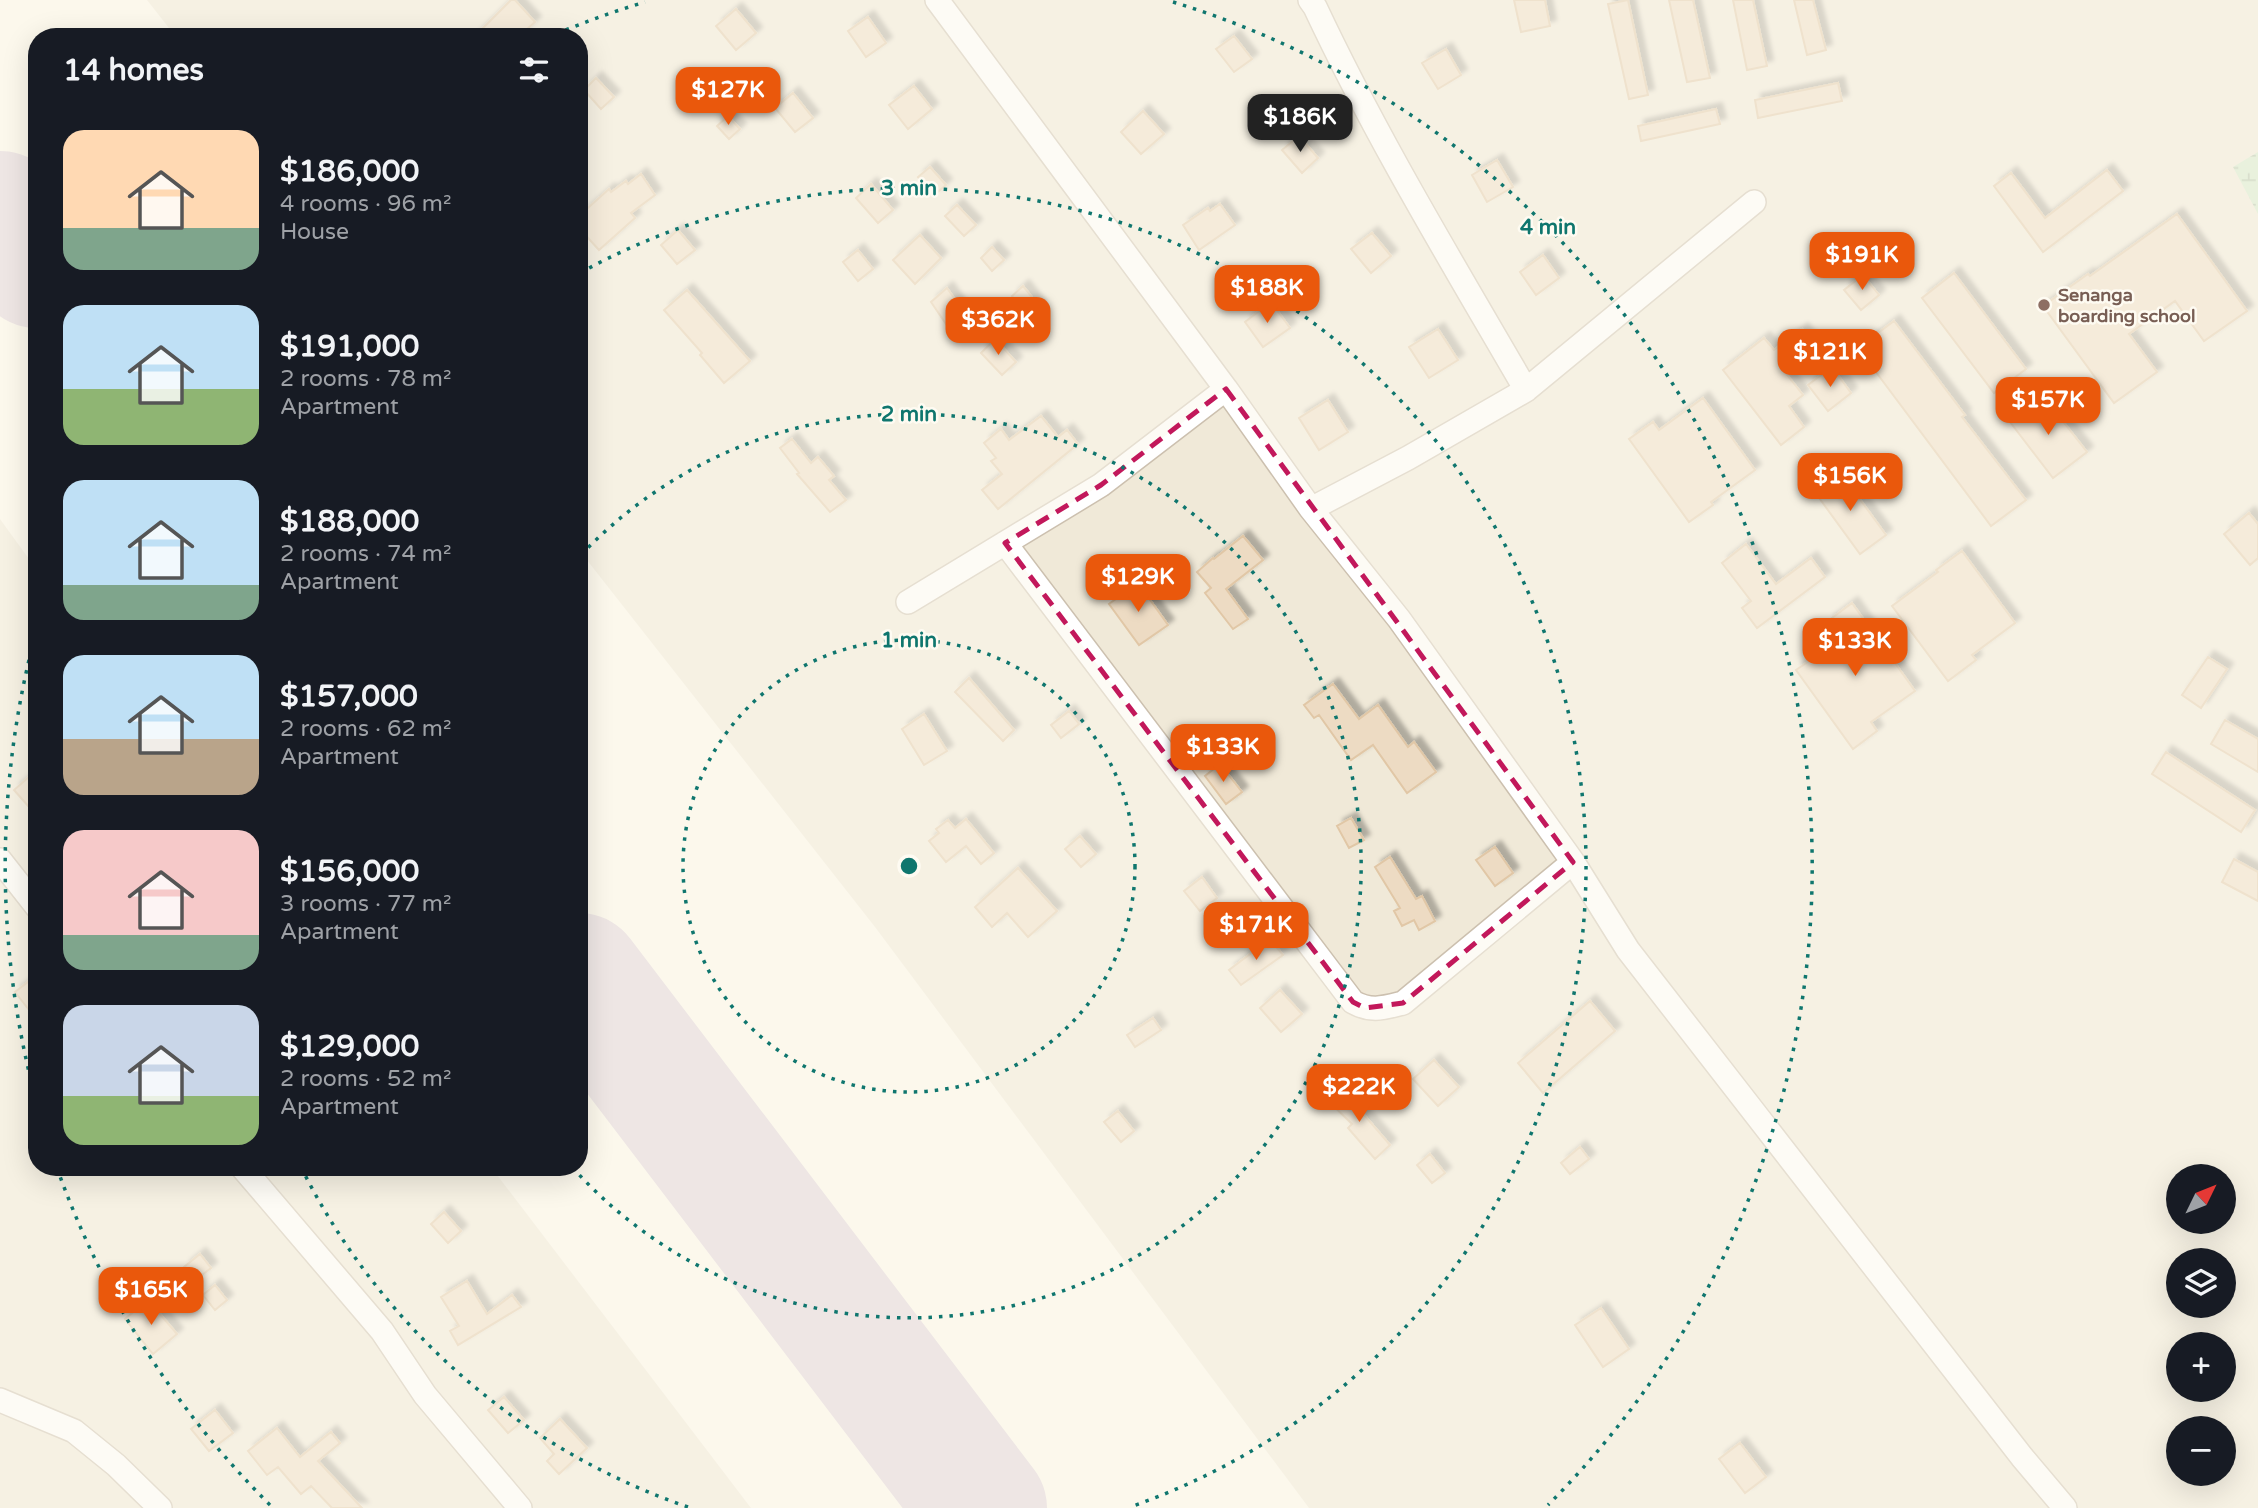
<!DOCTYPE html>
<meta charset="utf-8">
<style>
body{margin:0;font-family:"Varela Round",sans-serif;background:#242831;color:#f1f3f6;height:100vh;display:flex;flex-direction:column;font-size:26px;white-space:nowrap}
*{box-sizing:border-box;margin:0}
p{font-size:23px;color:#9ea1a6}
.icon{flex:none;width:38px;height:38px;fill:none;stroke:currentColor;stroke-width:2;stroke-linecap:round;stroke-linejoin:round}
.map{position:relative;flex:1;overflow:hidden}
.details{position:absolute;left:28px;top:28px;width:560px;height:1148px;display:flex;flex-direction:column;background:#171b24;border-radius:28px;box-shadow:0 7px 28px #0002}
.details>*{flex:none}
.needle{width:46px;rotate:47deg}
.controls{position:absolute;left:2166px;top:1164px;display:grid;gap:14px}
.controls a{display:grid;place-items:center;width:70px;height:70px;border-radius:50%;background:#171b24;box-shadow:0 7px 28px #0002;font-size:35px}
.price{position:absolute;translate:-50% -60px;padding:0 16px;border-radius:14px;background:#ea580c;color:#fff;font-size:23px;line-height:46px;filter:drop-shadow(0 2px 4px #0008)}
.price::after{content:'';position:absolute;left:50%;top:42px;width:21px;height:16px;margin-left:-10px;background:inherit;clip-path:polygon(0 0,100% 0,50% 100%)}
.price.on{background:#222;color:#fff}
ul{padding:0;list-style:none}
li{display:flex;align-items:center;gap:21px;height:175px;padding:0 35px}
li span{display:grid;place-items:center;flex:none;width:196px;height:140px;border-radius:21px;color:#555}
li>.icon{margin-inline-start:auto}
span .icon{width:84px;height:84px;fill:#fffc;stroke-width:1}
li b{font-size:30px}
h2{display:flex;justify-content:space-between;align-items:center;height:84px;padding:0 35px;font-size:30px}
.map>svg:first-child{display:block}
</style>
<div class="map">
<svg width="2258" height="1508" viewBox="0 0 2258 1508">
<defs>
<pattern id="wetland-marsh" width="20" height="14" patternUnits="userSpaceOnUse" patternTransform="scale(1.75)"><rect width="20" height="14" fill="#d2e9ca"/><path d="M1 5h8M5 5V1M11 12h8M15 12V8" fill="none" stroke="#afc0a6"/></pattern>
<filter id="shadow"><feDropShadow dx="6" dy="-6" stdDeviation="2" flood-color="#0004"/></filter>
</defs>
<rect width="100%" height="100%" fill="#fcf8ec"/>
<path fill="#f0e9d8" fill-rule="evenodd" d="M147,0H2258V1508H1309L875,927L579,550V37H176ZM2179,1176H2224V1222H2179ZM2179,1260H2224V1306H2179ZM2179,1344H2224V1390H2179ZM2179,1428H2224V1474H2179Z
M0,519L37,570V1167H491L751,1508H0Z"/>
<path fill="url(#wetland-marsh)" d="M2258,152V214L2233,167Z"/>
<g fill="none" stroke-linecap="round" stroke-linejoin="round">
<path stroke="#ddd0d9" stroke-width="128" d="M0,215L37,264
M579,977L983,1508"/>
</g>
<path fill="#eddbc3" stroke="#e1c7a6" stroke-width="2" filter="url(#shadow)" d="M511,0H515L535,22L518,37H474Z
M1514,0H1545L1550,26L1521,32Z
M1628,0L1648,95L1629,99L1608,4Z
M1669,0H1693L1710,78L1687,82Z
M1733,0H1753L1767,66L1747,70Z
M1794,0H1813L1826,50L1807,55Z
M736,9L756,33L736,50L716,26Z
M868,17L886,43L866,57L848,31Z
M1234,36L1252,59L1234,72L1216,49Z
M1446,49L1461,75L1438,89L1422,63Z
M596,78L614,97L601,109L584,90Z
M1838,83L1842,101L1758,118L1755,100Z
M914,86L932,109L908,129L889,105Z
M793,93L813,118L795,132L775,108Z
M1716,109L1720,124L1641,141L1638,126Z
M1143,111L1164,134L1141,154L1121,132Z
M728,116L740,129L729,139L717,126Z
M1299,136L1318,158L1302,173L1282,150Z
M1497,160L1513,187L1487,202L1472,175Z
M930,167L946,185L934,195L918,177Z
M2107,170L2123,191L2043,252L1994,186L2011,173L2045,218Z
M641,174L655,195L631,213L635,218L599,250L579,228V216L609,189L611,192L626,181L628,184Z
M871,184L893,210L878,223L856,198Z
M1220,204L1235,225L1199,250L1183,225L1208,208L1210,211Z
M957,205L976,225L964,236L945,216Z
M2177,214L2247,311L2204,341L2175,301L2129,334L2157,372L2114,403L2043,306L2088,274L2090,276Z
M678,230L695,250L677,264L661,245Z
M1372,233L1391,256L1371,273L1351,249Z
M920,235L941,258L915,284L893,260Z
M992,247L1004,260L992,271L981,258Z
M858,250L873,269L858,281L843,262Z
M1543,255L1559,278L1536,295L1520,272Z
M1954,273L2026,369L1994,393L1922,298Z
M1863,275L1879,295L1861,310L1844,290Z
M1023,286L1040,307L1028,317L1012,296Z
M947,288L964,312L946,324L931,302Z
M687,290L750,361L724,383L700,355L702,353L664,310Z
M1271,302L1290,328L1263,347L1245,322Z
M1894,321L1965,415L1962,417L2026,500L1991,526L1858,348Z
M1438,329L1458,360L1429,378L1409,347Z
M1802,329L1816,346L1784,371L1803,395L1789,406L1804,427L1781,445L1723,370L1764,338L1774,350Z
M995,339L1016,362L1002,375L981,353Z
M1832,367L1851,393L1828,411L1808,385Z
M2043,396L2087,452L2053,478L2010,422Z
M1703,398L1755,470L1711,502L1713,505L1689,522L1629,439L1653,422L1659,430Z
M1328,400L1348,432L1319,450L1299,418Z
M1041,416L1058,437L1067,430L1078,444L998,509L982,490L1002,474L991,461L996,458L984,443L1001,429L1009,440Z
M792,439L811,463L818,457L834,476L829,480L846,500L830,512L797,474L799,473L780,448Z
M1840,472L1886,535L1860,554L1814,491Z
M2249,513L2258,524V558L2250,565L2224,534Z
M1243,536L1263,560L1226,589L1248,619L1233,629L1205,593L1211,588L1197,572L1213,558L1214,559Z
M1746,544L1776,584L1811,558L1825,577L1757,628L1742,608L1751,601L1722,563Z
M1962,551L2015,623L1972,655L1976,660L1948,681L1892,606L1938,572L1936,570Z
M1138,583L1168,625L1139,645L1109,604Z
M1852,603L1915,691L1871,722L1877,731L1853,749L1796,670L1841,639L1828,621Z
M2208,657L2227,669L2201,708L2182,695Z
M969,678L1014,730L1003,741L955,692Z
M1333,684L1359,719L1378,705L1408,747L1414,742L1436,772L1407,793L1373,745L1351,760L1319,715L1314,718L1304,705Z
M1069,711L1079,724L1061,738L1051,725Z
M924,714L947,751L924,765L902,729Z
M2225,720L2258,739V772L2211,744Z
M2166,752L2255,810L2241,832L2152,774Z
M1220,764L1242,792L1226,804L1205,776Z
M37,770V816L14,790Z
M1351,818L1364,840L1349,848L1337,826Z
M966,819L994,853L981,864L966,846L946,862L929,841L939,833L936,829L948,820L955,828Z
M1080,836L1096,854L1081,867L1065,849Z
M1495,847L1513,873L1495,886L1476,860Z
M1390,857L1416,899L1422,896L1435,921L1419,930L1414,920L1402,926L1394,911L1400,908L1375,867Z
M2234,859L2258,872V901L2222,882Z
M1018,868L1057,911L1028,937L1007,913L992,927L975,907Z
M1202,877L1217,898L1200,911L1184,891Z
M1270,939L1283,955L1241,985L1229,970Z
M37,975V1020L15,992Z
M1280,990L1302,1014L1281,1032L1260,1008Z
M1590,1001L1615,1031L1543,1093L1518,1063Z
M1153,1018L1161,1030L1135,1047L1127,1035Z
M1434,1060L1459,1087L1438,1106L1413,1079Z
M1333,1087L1366,1117L1390,1145L1375,1159L1348,1128L1352,1124L1324,1097Z
M1118,1111L1134,1131L1121,1142L1104,1122Z
M1580,1147L1589,1159L1570,1174L1561,1163Z
M1430,1154L1445,1173L1432,1183L1417,1165Z
M444,1212L461,1231L448,1243L431,1224Z
M200,1254L211,1268L194,1281L184,1267Z
M467,1281L487,1314L512,1295L521,1307L458,1345L450,1331L459,1326L441,1297Z
M215,1285L227,1300L215,1310L203,1295Z
M148,1300L177,1334L153,1354L125,1319Z
M1601,1308L1629,1349L1603,1367L1575,1325Z
M504,1397L524,1420L508,1433L488,1410Z
M215,1410L233,1433L209,1451L191,1429Z
M560,1419L587,1448L559,1474L547,1461L554,1454L540,1438Z
M277,1428L300,1457L331,1432L340,1443L318,1461L362,1508H332L311,1486L301,1494L278,1467L267,1475L248,1451Z
M1740,1443L1766,1477L1745,1493L1719,1459Z"/>
<g fill="none" stroke-linecap="round" stroke-linejoin="round">
<defs>
<path id="minor" d="M937,0L1226,389L1311,509L1399,619L1573,862L1628,950L2022,1457L2065,1508
M1310,0L1315,7C1377,139 1453,264 1526,390
M1311,509L1408,458L1526,390L1754,202
M1005,543L1353,1002C1371,1012 1383,1008 1403,1003L1573,862
M908,602L1101,485L1226,389
M0,860L37,907
M242,1167L382,1331L425,1395L520,1508
M0,1400L74,1431L116,1465L160,1508"/>
</defs>
<use href="#minor" stroke="#ccc0af" stroke-width="26"/>
<use href="#minor" stroke="#fff" stroke-width="23"/>
</g>
<path d="M0 0H2258V1508H0ZM1226,389L1573,862L1403,1003L1365,1008L1353,1002L1005,543L1101,485Z" fill="#fcf8ec" fill-opacity=".55" fill-rule="evenodd"/>
<path fill="none" stroke="#c2185b" stroke-width="5" stroke-dasharray="14 9" stroke-linejoin="round" d="M1226,389L1573,862L1403,1003L1365,1008L1353,1002L1005,543L1101,485Z"/>
<g fill="none" stroke="#0f766e" stroke-width="3.5" stroke-dasharray="3.5 7">
<circle cx="909" cy="866" r="226"/>
<path d="M581 555A452 452 0 1 1 573 1168"/>
<path d="M688 1507A678 678 0 0 1 302 1169M580 273A678 678 0 1 1 1130 1507"/>
<path d="M270 1505A904 904 0 0 1 57 1168M36 1100A904 904 0 0 1 36 632M556 34A904 904 0 0 1 645 2M1173 2A904 904 0 0 1 1548 1505"/>
</g>
<circle fill="#8d6e63" stroke="#fefbf2" stroke-width="2.5" cx="2044" cy="305" r="7"/>
<g text-anchor="middle" stroke-width="5" stroke-linejoin="round" paint-order="stroke">
<g font-size="18" font-weight="bold" fill="#785e54" stroke="#fefbf2" text-anchor="start">
<text x="2058" y="301">Senanga<tspan x="2058" dy="21">boarding school</tspan></text>
</g>
</g>
<circle cx="909" cy="866" r="10" fill="#0f766e" stroke="#fefbf2" stroke-width="3.5"/>
<g font-size="21" text-anchor="middle" font-weight="bold" fill="#0f766e" stroke="#fefbf2" stroke-width="5" stroke-linejoin="round" paint-order="stroke">
<text x="909" y="195">3 min</text>
<text x="1548" y="234">4 min</text>
<text x="909" y="421">2 min</text>
<text x="909" y="647">1 min</text>
</g>
</svg>
<div class="controls">
<a><svg class="needle" viewBox="-14 -14 28 28"><path d="M0-13l5 13h-10z" fill="#e53935"/><path d="M0 13l5-13h-10z" fill="#9ea1a6"/></svg></a>
<a><svg class="icon" aria-label="layers" viewBox="0 0 24 24"><path d="M12 4l9 5-9 5-9-5zM3 14l9 5 9-5"/></svg></a>
<a>+</a>
<a>−</a>
</div>
<b class="price" style="left:728px;top:127px">$127K</b>
<b class="price on" style="left:1300px;top:154px">$186K</b>
<b class="price" style="left:1862px;top:292px">$191K</b>
<b class="price" style="left:1267px;top:325px">$188K</b>
<b class="price" style="left:998px;top:357px">$362K</b>
<b class="price" style="left:1830px;top:389px">$121K</b>
<b class="price" style="left:2048px;top:437px">$157K</b>
<b class="price" style="left:1850px;top:513px">$156K</b>
<b class="price" style="left:1138px;top:614px">$129K</b>
<b class="price" style="left:1855px;top:678px">$133K</b>
<b class="price" style="left:1223px;top:784px">$133K</b>
<b class="price" style="left:1256px;top:962px">$171K</b>
<b class="price" style="left:1359px;top:1124px">$222K</b>
<b class="price" style="left:151px;top:1327px">$165K</b>
<section class="details">
<h2>14 homes<svg class="icon" aria-label="filters" viewBox="0 0 24 24"><path d="M4 7h16M4 17h16"/><circle cx="9" cy="7" r="2"/><circle cx="15" cy="17" r="2"/></svg></h2>
<ul>
<li><span style="background:linear-gradient(#ffd9b3 70%,#7fa58c 0)"><svg class="icon" aria-label="home" viewBox="0 0 24 24"><path d="M3 11l9-7 9 7M6 9v11h12V9"/></svg></span><div><b>$186,000</b><p>4 rooms · 96 m²</p><p>House</p></div></li>
<li><span style="background:linear-gradient(#bfe0f5 60%,#8fb573 0)"><svg class="icon" aria-label="home" viewBox="0 0 24 24"><path d="M3 11l9-7 9 7M6 9v11h12V9"/></svg></span><div><b>$191,000</b><p>2 rooms · 78 m²</p><p>Apartment</p></div></li>
<li><span style="background:linear-gradient(#bfe0f5 75%,#7fa58c 0)"><svg class="icon" aria-label="home" viewBox="0 0 24 24"><path d="M3 11l9-7 9 7M6 9v11h12V9"/></svg></span><div><b>$188,000</b><p>2 rooms · 74 m²</p><p>Apartment</p></div></li>
<li><span style="background:linear-gradient(#bfe0f5 60%,#b9a48a 0)"><svg class="icon" aria-label="home" viewBox="0 0 24 24"><path d="M3 11l9-7 9 7M6 9v11h12V9"/></svg></span><div><b>$157,000</b><p>2 rooms · 62 m²</p><p>Apartment</p></div></li>
<li><span style="background:linear-gradient(#f6c9c9 75%,#7fa58c 0)"><svg class="icon" aria-label="home" viewBox="0 0 24 24"><path d="M3 11l9-7 9 7M6 9v11h12V9"/></svg></span><div><b>$156,000</b><p>3 rooms · 77 m²</p><p>Apartment</p></div></li>
<li><span style="background:linear-gradient(#c9d6e8 65%,#8fb573 0)"><svg class="icon" aria-label="home" viewBox="0 0 24 24"><path d="M3 11l9-7 9 7M6 9v11h12V9"/></svg></span><div><b>$129,000</b><p>2 rooms · 52 m²</p><p>Apartment</p></div></li>
</ul>
</section>
</div>
